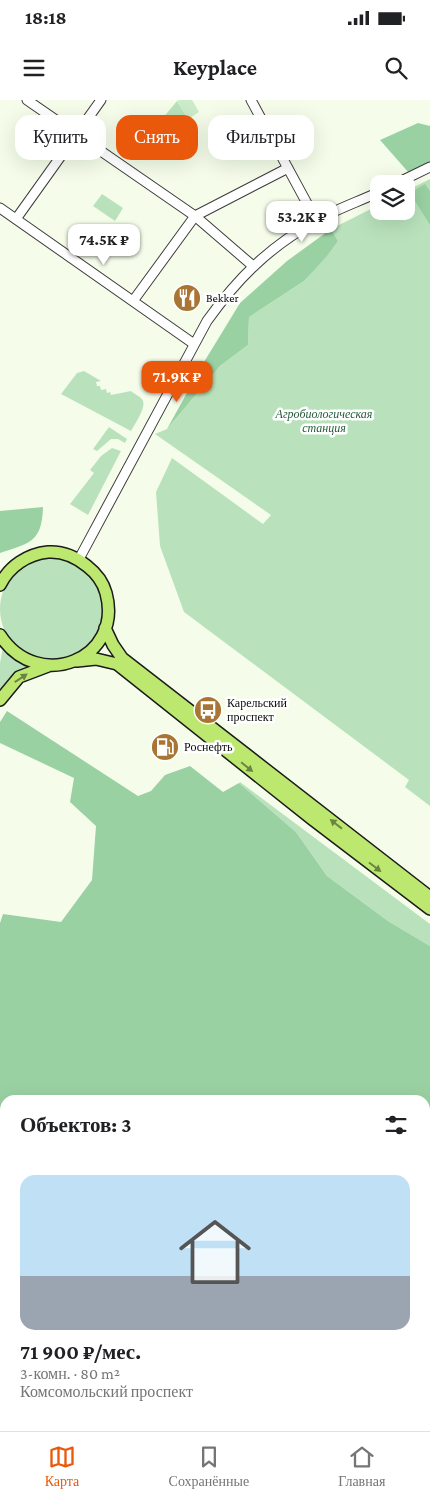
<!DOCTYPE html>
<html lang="ru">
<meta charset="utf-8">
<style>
body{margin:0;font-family:"Crimson Pro",serif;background:#f6f6f6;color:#202124;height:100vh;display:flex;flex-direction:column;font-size:19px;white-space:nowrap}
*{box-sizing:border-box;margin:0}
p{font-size:16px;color:#757577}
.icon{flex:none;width:28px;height:28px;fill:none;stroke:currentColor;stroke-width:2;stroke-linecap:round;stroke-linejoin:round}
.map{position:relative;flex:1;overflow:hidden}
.details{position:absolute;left:0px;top:995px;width:430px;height:336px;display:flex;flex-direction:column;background:#fff;border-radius:15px 15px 0 0;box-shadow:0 5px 20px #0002}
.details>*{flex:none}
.hud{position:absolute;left:15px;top:15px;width:400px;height:45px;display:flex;gap:10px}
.tools{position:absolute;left:370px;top:75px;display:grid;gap:10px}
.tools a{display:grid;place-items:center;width:45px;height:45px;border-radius:10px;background:#fff;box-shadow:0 5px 20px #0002;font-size:25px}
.price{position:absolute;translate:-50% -42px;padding:0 11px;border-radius:10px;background:#fff;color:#222;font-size:16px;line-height:32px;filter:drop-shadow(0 1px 2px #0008)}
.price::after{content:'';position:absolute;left:50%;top:30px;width:15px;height:11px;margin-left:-8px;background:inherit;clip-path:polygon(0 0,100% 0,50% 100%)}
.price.active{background:#ea580c;color:#fff}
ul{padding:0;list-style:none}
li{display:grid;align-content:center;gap:10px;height:265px;padding:0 20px}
li span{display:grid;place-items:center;height:155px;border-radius:15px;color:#555}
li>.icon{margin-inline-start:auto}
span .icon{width:90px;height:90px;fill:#fffc;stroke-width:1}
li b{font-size:21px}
h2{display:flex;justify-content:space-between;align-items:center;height:60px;padding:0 20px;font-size:21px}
.tag{padding:0 18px;border-radius:15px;background:#fff;box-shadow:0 5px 20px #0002;font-size:18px;line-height:45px}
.tag.active{background:#ea580c;color:#fff}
.status{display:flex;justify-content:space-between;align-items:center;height:35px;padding:0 25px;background:#fff;direction:ltr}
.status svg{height:14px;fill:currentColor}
header{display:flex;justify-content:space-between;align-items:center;height:65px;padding:0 20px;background:#fff;font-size:22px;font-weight:700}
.tab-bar{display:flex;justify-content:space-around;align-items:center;height:70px;border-top:1px solid #e0e0e0;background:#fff;font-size:14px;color:#757577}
.tab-bar a{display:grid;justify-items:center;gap:2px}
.tab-bar .active{color:#ea580c}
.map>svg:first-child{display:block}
</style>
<div class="status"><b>18:18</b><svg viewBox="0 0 49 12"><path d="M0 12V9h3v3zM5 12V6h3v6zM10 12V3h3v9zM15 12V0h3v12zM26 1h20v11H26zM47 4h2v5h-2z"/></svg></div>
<header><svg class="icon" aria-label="menu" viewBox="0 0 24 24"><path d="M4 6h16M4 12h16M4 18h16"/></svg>Keyplace<svg class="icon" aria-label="search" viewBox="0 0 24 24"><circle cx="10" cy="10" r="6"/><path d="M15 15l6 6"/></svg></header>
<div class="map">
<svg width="430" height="1331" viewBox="0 0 430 1331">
<rect width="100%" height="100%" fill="#f5fdea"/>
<path fill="#b9e2bc" d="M177,1L188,19L164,32L157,25Z
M430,79V706L405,687L409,680L184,512L160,446L156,392L172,358L263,424L271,415L155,334L167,329L220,266L248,245L249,217L304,181L338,141L331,129L379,105V111H406V91Z
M102,94L123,108L115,121L93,106Z
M84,271L101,281L96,282L97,286H100L101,290L106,289L107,293L110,292L111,295L131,291C134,294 142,297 143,301C146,308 134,325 131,331L61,294L77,273Z
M109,327L127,339L125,343L118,339H111L97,351L93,349Z
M112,348L121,351L88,415L70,404L94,373L90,370L101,356Z
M0 509a52 52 0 1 1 104 0a52 52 0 1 1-104 0Z
M3,547L15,560L30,567L16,574L0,591V563Z
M240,682L430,824V846L388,821L327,776L296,732L239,683Z"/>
<path fill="#9ad1a2" d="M418,23L430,26V63L409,73L380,40Z
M425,84L430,91V125L410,93Z
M331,129L338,141L326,157L304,181L249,217L248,245L220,266L167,329L204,262L240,203L287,161Z
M43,407C42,443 29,443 0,453V411Z
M7,611L138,696L151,691L165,675L190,666L223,692L239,683L296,732L327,776L388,821L430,846V1032L425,1037V1000H5V1221L0,1218V823L3,814L61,822L92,780L96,726L70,702L74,678L0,643V622Z
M430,1055V1331H370L371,1326H425V1064Z
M74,1326H347L344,1331H74Z"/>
<path fill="#cbebc9" d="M179,0H192L199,12L188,19L177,1Z
M0,1218L5,1221V1326H74V1331H0Z"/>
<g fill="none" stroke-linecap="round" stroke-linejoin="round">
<defs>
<path id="minor" d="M27,0L195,116L253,166
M251,0L316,120
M395,84L430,67
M0,108L194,244
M16,119L101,0
M133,201L195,116L288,68
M79,459L207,221C238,178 269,147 316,121C336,109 358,102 379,92"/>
<path id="major" d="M0,485C9,466 28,454 48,452C62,451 76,457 87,466C96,473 103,482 106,493C124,559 38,594 0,535
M105,528L113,545L122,558L430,797
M77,561L96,559L117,564L312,719L430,809
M0,600L19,577L48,566"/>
</defs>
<use href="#minor" stroke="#3d3d3d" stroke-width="11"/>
<use href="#major" stroke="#1b1b1b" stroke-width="14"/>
<use href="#minor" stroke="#fff" stroke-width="9"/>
<use href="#major" stroke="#bde86f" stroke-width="11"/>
</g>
<defs><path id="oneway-solid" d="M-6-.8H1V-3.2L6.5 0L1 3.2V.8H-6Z" transform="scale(1.25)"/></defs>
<g fill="#6c8442">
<use href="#oneway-solid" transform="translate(21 578) rotate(-33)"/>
<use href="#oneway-solid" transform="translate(247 667) rotate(39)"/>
<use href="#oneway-solid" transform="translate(336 724) rotate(-142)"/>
<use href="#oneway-solid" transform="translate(375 767) rotate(37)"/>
</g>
<defs>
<symbol id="restaurant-disc" viewBox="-11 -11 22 22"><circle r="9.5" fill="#a97534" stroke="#fff"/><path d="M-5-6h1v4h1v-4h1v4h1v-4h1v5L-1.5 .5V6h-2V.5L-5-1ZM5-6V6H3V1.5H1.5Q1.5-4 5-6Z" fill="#fff"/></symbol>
<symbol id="bus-disc" viewBox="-11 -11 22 22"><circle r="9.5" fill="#a97534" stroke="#fff"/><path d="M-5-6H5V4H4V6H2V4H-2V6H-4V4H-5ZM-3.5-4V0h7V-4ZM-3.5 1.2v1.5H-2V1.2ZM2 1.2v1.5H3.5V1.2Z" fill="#fff"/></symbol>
<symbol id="fuel-disc" viewBox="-11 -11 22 22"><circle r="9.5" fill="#a97534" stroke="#fff"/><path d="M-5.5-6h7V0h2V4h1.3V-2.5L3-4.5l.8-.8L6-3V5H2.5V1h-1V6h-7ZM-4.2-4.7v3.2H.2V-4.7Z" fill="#fff"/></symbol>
</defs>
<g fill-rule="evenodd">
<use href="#restaurant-disc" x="171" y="182" width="32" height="32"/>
<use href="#bus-disc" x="192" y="594" width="32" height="32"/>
<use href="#fuel-disc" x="149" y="631" width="32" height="32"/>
</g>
<g text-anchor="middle" stroke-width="5" stroke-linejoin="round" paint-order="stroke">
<g font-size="12" fill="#0a0a0a" stroke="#fff" text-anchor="start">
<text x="206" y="202">Bekker</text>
<text x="227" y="607">Карельский<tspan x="227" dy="14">проспект</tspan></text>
<text x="184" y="651">Роснефть</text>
</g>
<g font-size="12" font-style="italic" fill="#235a39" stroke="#fff">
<text x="324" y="318">Агробиологическая<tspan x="324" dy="14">станция</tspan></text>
</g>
</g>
</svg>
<div class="tools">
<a><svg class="icon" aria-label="layers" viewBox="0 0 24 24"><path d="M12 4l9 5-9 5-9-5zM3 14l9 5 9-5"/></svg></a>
</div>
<b class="price" style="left:302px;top:143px">53.2K ₽</b>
<b class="price" style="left:104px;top:166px">74.5K ₽</b>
<b class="price active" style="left:177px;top:303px">71.9K ₽</b>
<div class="hud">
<a class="tag">Купить</a>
<a class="tag active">Снять</a>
<a class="tag">Фильтры</a>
</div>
<section class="details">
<h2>Объектов: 3<svg class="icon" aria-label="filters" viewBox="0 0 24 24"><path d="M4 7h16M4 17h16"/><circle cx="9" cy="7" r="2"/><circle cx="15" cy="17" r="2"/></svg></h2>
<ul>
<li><span style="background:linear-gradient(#bfe0f5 65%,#9aa5b1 0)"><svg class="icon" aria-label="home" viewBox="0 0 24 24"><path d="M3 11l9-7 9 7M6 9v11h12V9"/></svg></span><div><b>71 900 ₽/мес.</b><p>3-комн. · 80 m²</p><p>Комсомольский проспект</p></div></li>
</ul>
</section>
</div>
<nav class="tab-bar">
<a class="active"><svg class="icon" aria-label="map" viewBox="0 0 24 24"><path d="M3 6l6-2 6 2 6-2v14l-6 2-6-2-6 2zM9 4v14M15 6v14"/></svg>Карта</a>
<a><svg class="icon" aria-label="saved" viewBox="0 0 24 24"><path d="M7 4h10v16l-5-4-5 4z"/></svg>Сохранённые</a>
<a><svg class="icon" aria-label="home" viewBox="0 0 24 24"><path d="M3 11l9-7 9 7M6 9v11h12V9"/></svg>Главная</a>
</nav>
